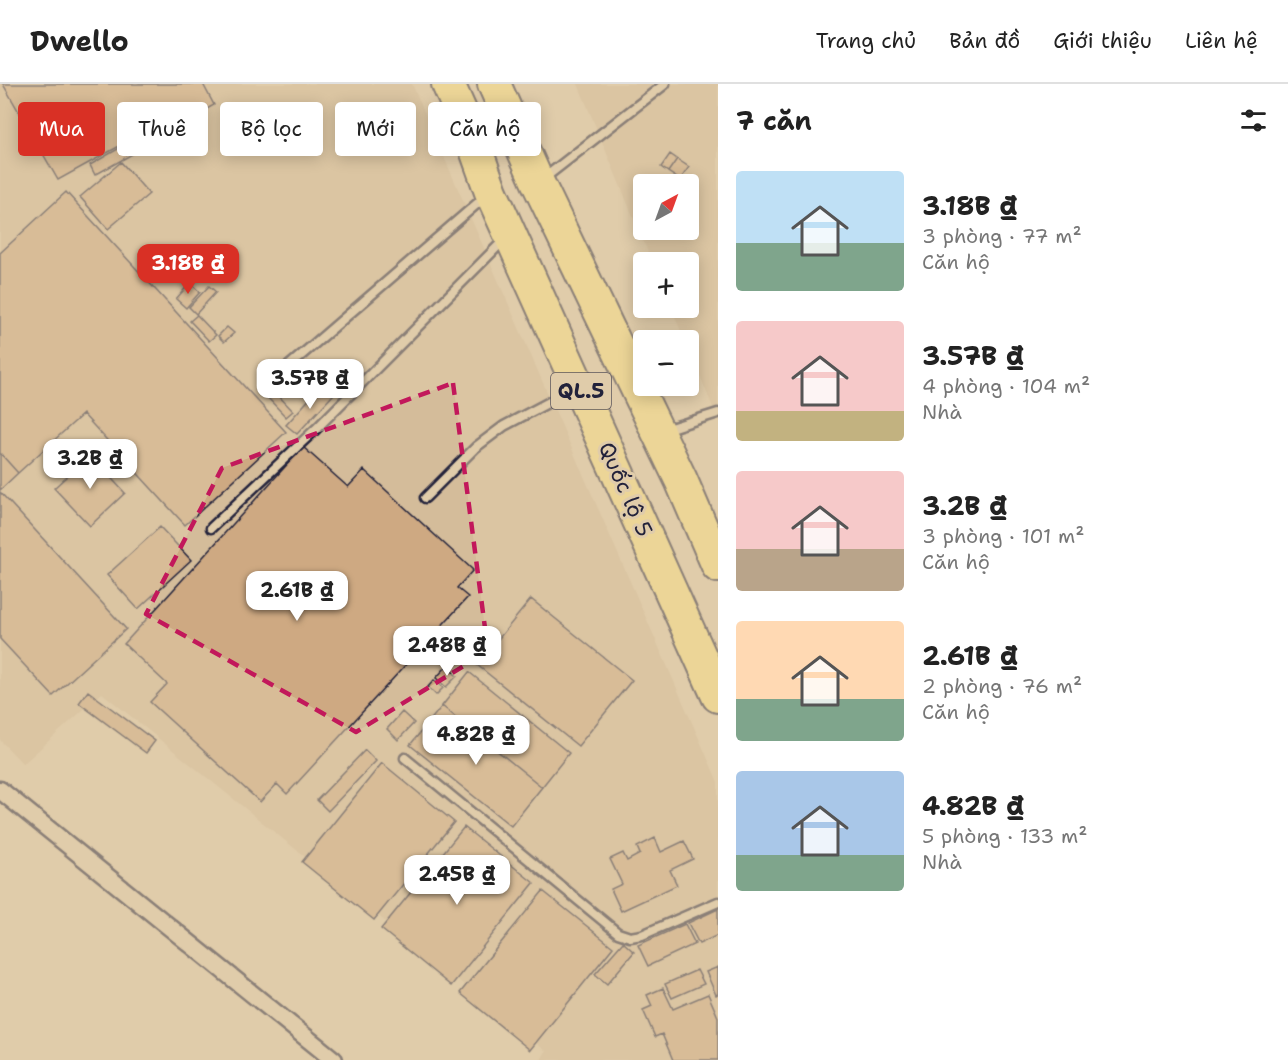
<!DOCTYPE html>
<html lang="vi">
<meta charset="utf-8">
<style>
body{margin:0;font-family:"Shantell Sans",sans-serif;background:#f2f2f2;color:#222;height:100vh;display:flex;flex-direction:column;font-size:22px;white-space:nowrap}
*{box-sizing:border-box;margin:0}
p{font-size:20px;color:#767676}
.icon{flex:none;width:33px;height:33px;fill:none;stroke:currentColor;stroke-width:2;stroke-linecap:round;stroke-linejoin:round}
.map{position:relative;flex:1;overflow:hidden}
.drawer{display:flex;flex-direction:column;background:#fff;width:570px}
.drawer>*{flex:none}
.top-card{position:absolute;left:18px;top:18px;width:570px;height:54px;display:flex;gap:12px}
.needle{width:39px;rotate:41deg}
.controls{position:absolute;left:633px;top:90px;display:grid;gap:12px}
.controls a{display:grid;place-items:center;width:66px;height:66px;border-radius:6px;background:#fff;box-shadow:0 3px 15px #0003;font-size:30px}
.price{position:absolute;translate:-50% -51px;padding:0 14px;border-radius:12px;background:#fff;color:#222;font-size:20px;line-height:39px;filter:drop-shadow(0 2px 3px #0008)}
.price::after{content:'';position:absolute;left:50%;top:36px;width:18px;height:14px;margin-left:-9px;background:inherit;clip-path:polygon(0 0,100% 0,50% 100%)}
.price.active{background:#d93025;color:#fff}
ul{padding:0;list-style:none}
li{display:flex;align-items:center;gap:18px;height:150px;padding:0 18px}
li span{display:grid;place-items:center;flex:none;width:168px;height:120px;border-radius:6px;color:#555}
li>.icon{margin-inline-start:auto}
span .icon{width:72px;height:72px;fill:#fffc;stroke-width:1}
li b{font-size:26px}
h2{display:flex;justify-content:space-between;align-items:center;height:72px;padding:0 18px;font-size:26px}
.chip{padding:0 21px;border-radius:6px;background:#fff;box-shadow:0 3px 15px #0003;font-size:21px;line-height:54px}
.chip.active{background:#d93025;color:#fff}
header{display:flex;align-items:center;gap:36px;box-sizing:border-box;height:84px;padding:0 30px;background:#fff;border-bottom:2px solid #e0e0e0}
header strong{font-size:28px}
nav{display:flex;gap:33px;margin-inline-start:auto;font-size:21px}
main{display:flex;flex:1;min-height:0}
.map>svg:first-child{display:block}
</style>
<header>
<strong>Dwello</strong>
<nav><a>Trang chủ</a><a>Bản đồ</a><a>Giới thiệu</a><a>Liên hệ</a></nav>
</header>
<main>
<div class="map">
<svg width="718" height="976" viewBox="0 0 718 976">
<rect width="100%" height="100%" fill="#e0ccaa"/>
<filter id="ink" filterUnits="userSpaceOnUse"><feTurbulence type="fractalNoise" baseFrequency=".0167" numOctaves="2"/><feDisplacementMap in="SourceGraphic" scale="12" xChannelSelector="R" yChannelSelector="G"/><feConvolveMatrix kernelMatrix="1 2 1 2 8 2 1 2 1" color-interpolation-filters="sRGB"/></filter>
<g filter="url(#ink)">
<path fill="#d4bc9a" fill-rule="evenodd" d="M0,0H412L718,698V976H541L546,967L102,609L23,680L0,656Z
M578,0H718V336L689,265L688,256H685L671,224H688V178H652ZM644,100H688V146H644Z"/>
<path fill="#cea982" stroke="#22223b" stroke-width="1.5" d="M3,0H203L214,21L138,64L132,55L58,96Z
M130,58L136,68L95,91L90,81Z
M670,70L677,75L668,88L661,83Z
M677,75L689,83L680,96L668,88Z
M121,78L149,110L108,145L80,113Z
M66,108L286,348L185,441L83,330L18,389L0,369V169Z
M190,199L200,208L186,224L176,215Z
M209,202L216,208L196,230L189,223Z
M197,231L216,251L209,257L190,237Z
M227,243L234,249L224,258L218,252Z
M322,301L333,311L297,350L286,341Z
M274,307L293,327L286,333L267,313Z
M303,363L348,403L364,386L473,486L457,504L468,513L287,710L277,700L260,718L150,618L167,600L124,560Z
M0,369L18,389L0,406Z
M90,371L125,409L90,442L54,404Z
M0,408L126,545L53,612L0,555Z
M160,443L191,476L138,525L107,491Z
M531,515L632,596L578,662L477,581Z
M447,582L457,592L446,603L436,594Z
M469,588L569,669L542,703L442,622Z
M434,596L443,604L436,611L428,603Z
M88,607L155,657L146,669L79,619Z
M442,622L542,703L511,742L410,661Z
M402,628L414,639L398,656L387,645Z
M365,666L376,677L328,727L317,716Z
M382,679L454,738L374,836L302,778Z
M464,743L534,799L451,902L381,845Z
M655,754L661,768L684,757L693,775L670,786L677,801L621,827L611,805L622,800L610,775L623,769L627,777L640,770L637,763Z
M543,807L613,863L530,966L460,909Z
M718,825V851L699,860L688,839Z
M685,840L695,860L648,882L638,861Z
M623,858L634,868L607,900L595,890Z
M718,883V910L716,911L706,888Z
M697,886L704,900L672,914L665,900Z
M663,904L673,925L708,910L718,933V976H673L662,950L655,953L643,926L652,922L647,911Z"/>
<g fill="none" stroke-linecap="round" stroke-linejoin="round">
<defs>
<path id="lane" d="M543,95L665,0
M269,299L486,112
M664,346L718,329
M425,414L476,363L504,342L574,305
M211,444L316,345L506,154
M405,674L618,849L630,853L642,851L718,818"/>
<path id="street" d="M0,706L334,976"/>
<path id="highway" d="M448,0L470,49L491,108L718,612
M494,0L538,99L681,396L718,482"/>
</defs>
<use href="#lane" stroke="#22223b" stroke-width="13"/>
<use href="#street" stroke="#22223b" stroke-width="21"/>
<use href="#highway" stroke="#22223b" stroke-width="36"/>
<use href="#lane" stroke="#e0ccaa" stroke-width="8"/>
<use href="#street" stroke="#e0ccaa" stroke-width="16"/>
<use href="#highway" stroke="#fbe180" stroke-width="32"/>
</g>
</g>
<path d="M0 0H718V976H0ZM453,299L488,567L356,648L146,530L222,384Z" fill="#e0ccaa" fill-opacity=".55" fill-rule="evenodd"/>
<path fill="none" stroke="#c2185b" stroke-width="4.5" stroke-dasharray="12 8" stroke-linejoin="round" d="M453,299L488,567L356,648L146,530L222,384Z"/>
<g text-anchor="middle" stroke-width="6" stroke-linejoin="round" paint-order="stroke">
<rect fill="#e0ccaa" stroke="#5b555c" stroke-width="1.5" x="551" y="289" width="60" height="36" rx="4.5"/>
<g font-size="21" font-weight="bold" fill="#22223b">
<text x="581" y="314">QL.5</text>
</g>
<g font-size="22" fill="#22223b" stroke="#e0ccaa">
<text transform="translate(626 405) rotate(66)" y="8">Quốc lộ 5</text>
</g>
</g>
</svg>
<div class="controls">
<a><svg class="needle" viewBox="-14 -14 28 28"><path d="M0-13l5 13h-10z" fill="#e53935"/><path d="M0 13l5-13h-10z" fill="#767676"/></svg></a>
<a>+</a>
<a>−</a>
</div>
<b class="price active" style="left:188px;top:211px">3.18B ₫</b>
<b class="price" style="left:310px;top:326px">3.57B ₫</b>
<b class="price" style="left:90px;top:406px">3.2B ₫</b>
<b class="price" style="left:297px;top:538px">2.61B ₫</b>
<b class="price" style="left:447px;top:593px">2.48B ₫</b>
<b class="price" style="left:476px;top:682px">4.82B ₫</b>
<b class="price" style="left:457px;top:822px">2.45B ₫</b>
<div class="top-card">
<a class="chip active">Mua</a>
<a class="chip">Thuê</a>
<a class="chip">Bộ lọc</a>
<a class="chip">Mới</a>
<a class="chip">Căn hộ</a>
</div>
</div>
<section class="drawer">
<h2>7 căn<svg class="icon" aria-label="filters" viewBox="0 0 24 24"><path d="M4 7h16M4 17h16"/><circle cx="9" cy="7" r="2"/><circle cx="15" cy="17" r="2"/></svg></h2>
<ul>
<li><span style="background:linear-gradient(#bfe0f5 60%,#7fa58c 0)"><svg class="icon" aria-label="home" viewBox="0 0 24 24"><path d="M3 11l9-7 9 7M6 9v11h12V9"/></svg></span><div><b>3.18B ₫</b><p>3 phòng · 77 m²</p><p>Căn hộ</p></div></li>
<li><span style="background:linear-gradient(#f6c9c9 75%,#c2b280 0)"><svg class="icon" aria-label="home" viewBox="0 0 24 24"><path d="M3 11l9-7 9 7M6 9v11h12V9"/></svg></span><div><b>3.57B ₫</b><p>4 phòng · 104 m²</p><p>Nhà</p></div></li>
<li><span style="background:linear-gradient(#f6c9c9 65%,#b9a48a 0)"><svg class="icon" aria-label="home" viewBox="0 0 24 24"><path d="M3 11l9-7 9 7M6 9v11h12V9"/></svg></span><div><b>3.2B ₫</b><p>3 phòng · 101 m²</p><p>Căn hộ</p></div></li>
<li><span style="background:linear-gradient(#ffd9b3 65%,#7fa58c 0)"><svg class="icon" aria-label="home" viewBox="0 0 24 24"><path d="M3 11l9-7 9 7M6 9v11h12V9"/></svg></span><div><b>2.61B ₫</b><p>2 phòng · 76 m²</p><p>Căn hộ</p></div></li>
<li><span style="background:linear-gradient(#a9c7e8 70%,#7fa58c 0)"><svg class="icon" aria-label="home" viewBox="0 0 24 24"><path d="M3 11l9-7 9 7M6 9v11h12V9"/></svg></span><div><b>4.82B ₫</b><p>5 phòng · 133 m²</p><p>Nhà</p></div></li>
</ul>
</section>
</main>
